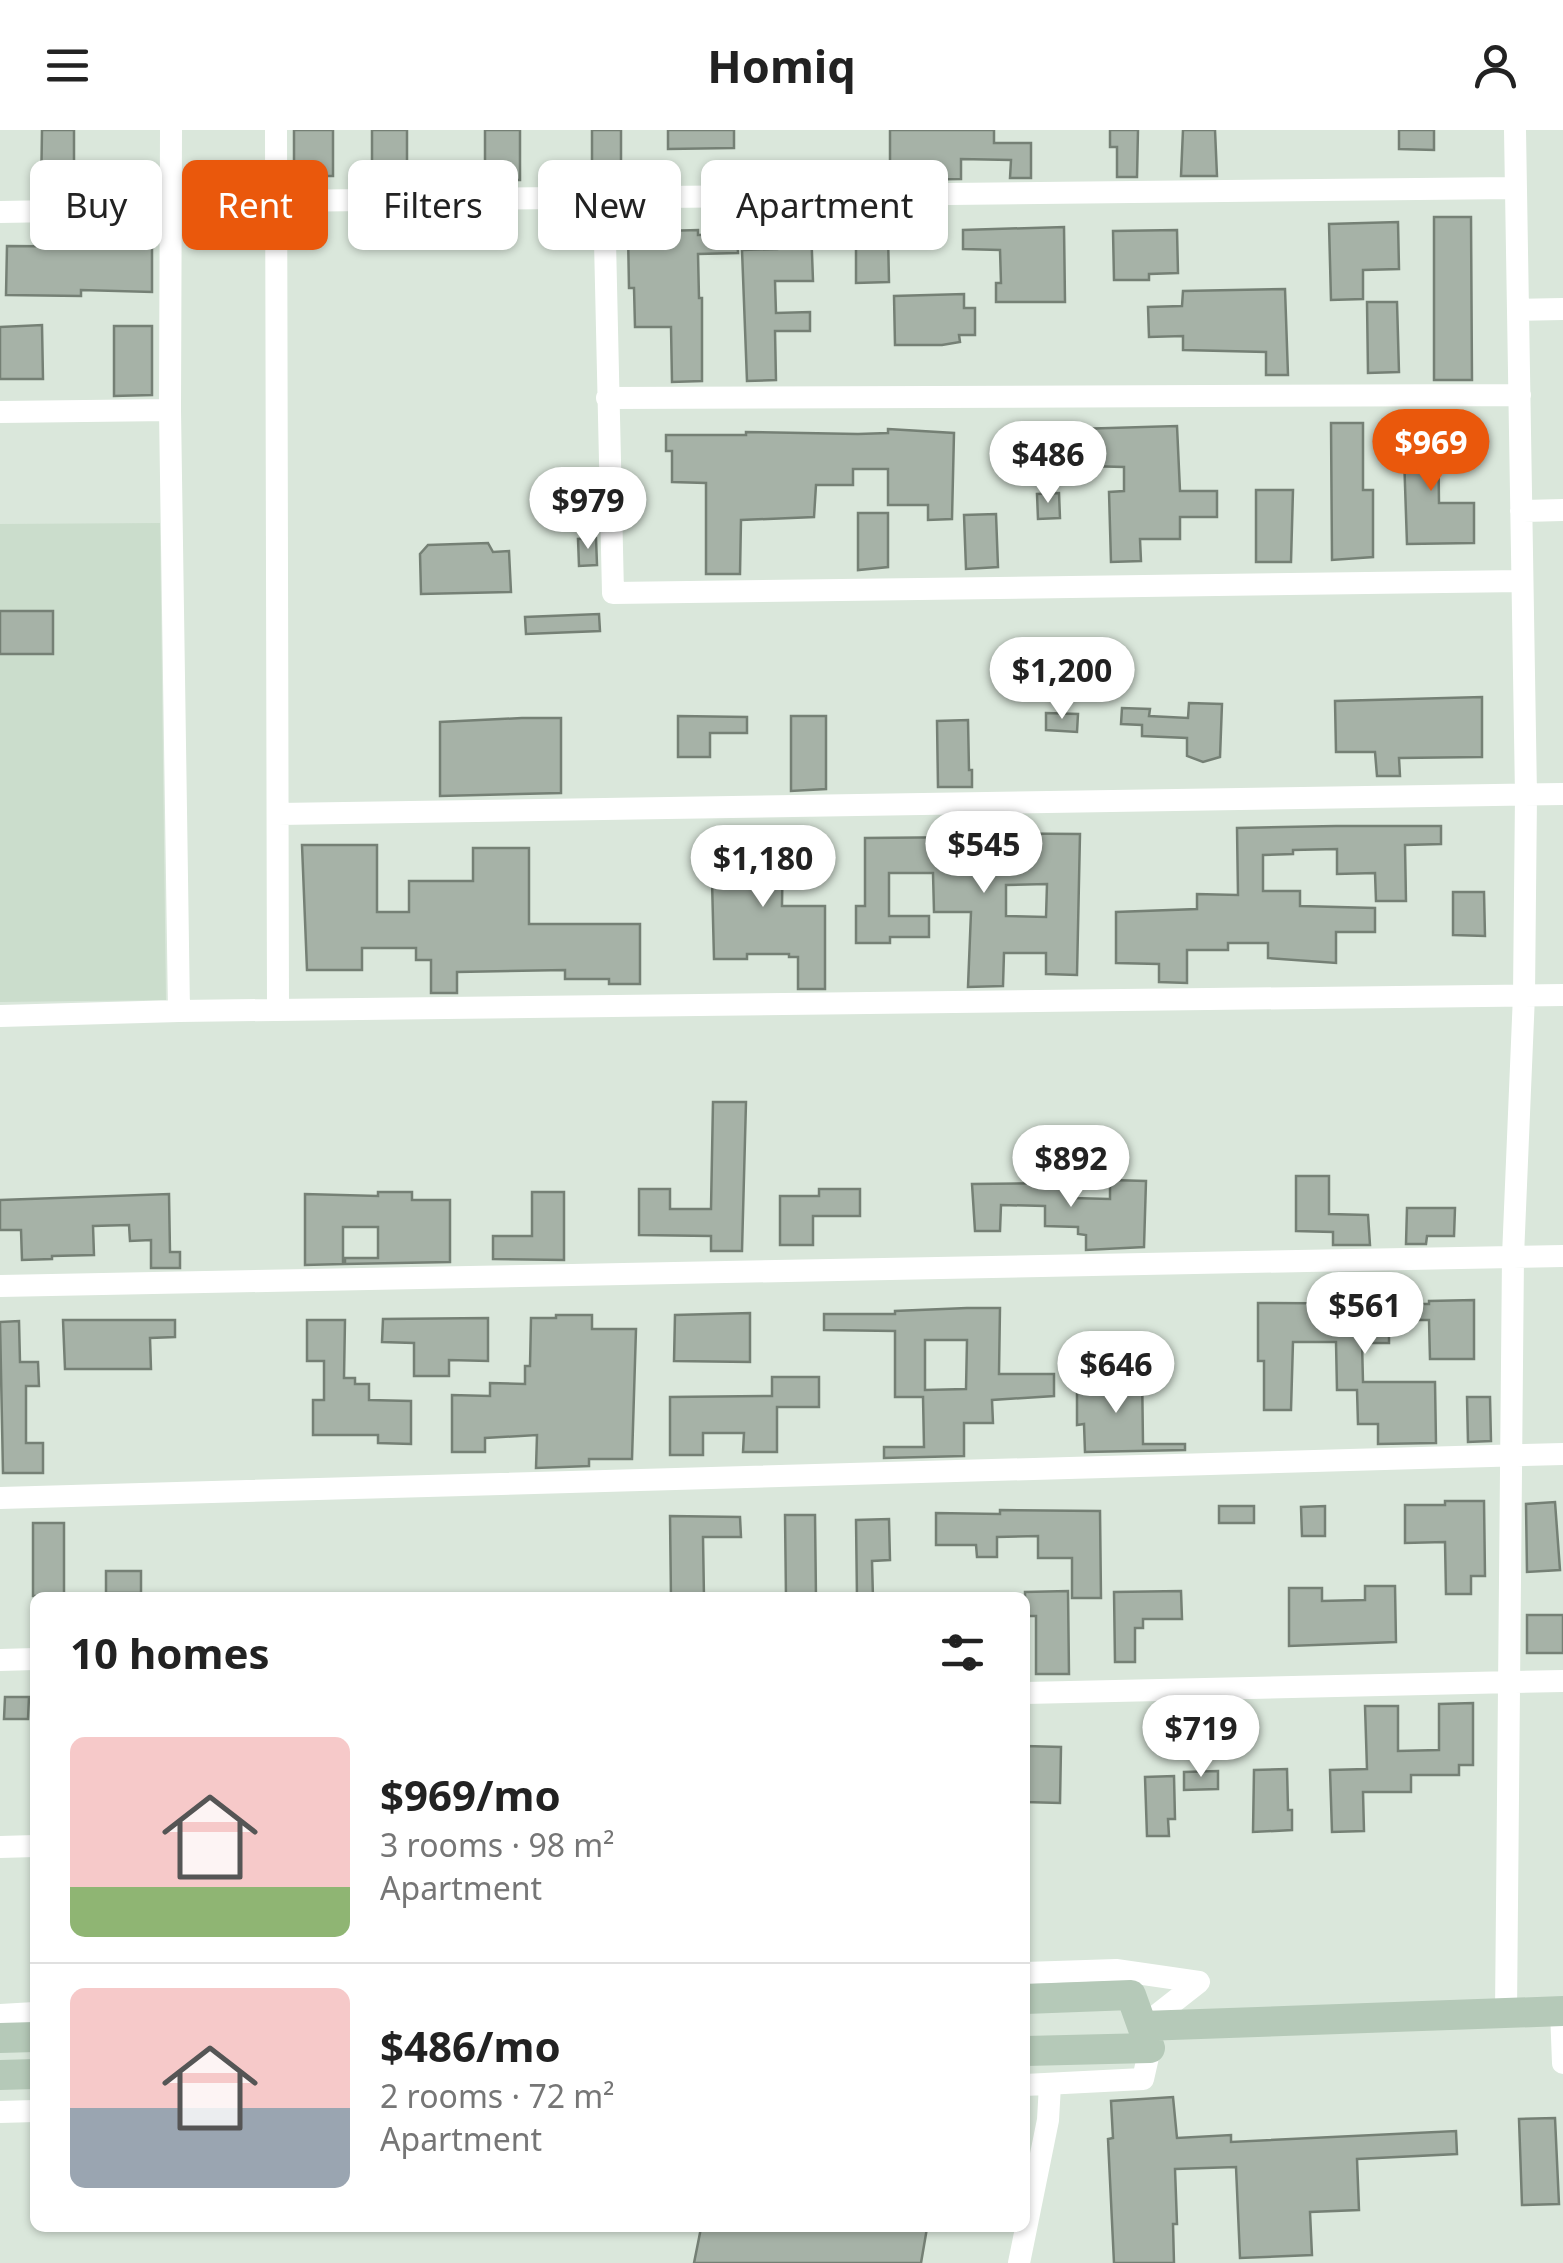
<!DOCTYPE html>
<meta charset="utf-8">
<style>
body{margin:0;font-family:"Noto Sans",sans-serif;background:#f6f6f6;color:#222;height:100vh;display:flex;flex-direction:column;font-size:38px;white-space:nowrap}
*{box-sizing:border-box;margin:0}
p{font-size:32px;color:#767676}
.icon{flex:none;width:55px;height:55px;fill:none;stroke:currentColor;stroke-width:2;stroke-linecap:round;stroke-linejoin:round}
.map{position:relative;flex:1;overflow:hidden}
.panel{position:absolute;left:30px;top:1462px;width:1000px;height:640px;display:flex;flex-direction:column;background:#fff;border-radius:15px;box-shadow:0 2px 8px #0004}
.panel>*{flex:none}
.guide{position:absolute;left:30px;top:30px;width:1000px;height:90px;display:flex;gap:20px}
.price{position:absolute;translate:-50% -85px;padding:0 22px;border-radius:35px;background:#fff;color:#222;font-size:32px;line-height:65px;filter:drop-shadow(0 2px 5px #0008)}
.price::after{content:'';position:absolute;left:50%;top:60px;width:30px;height:22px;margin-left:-15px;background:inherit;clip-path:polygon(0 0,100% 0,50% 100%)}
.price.current{background:#ea580c;color:#fff}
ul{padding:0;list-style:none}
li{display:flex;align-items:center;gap:30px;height:250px;padding:0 40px}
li+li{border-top:2px solid #e0e0e0}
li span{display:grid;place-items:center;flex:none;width:280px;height:200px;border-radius:15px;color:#555}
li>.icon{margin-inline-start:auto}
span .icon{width:120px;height:120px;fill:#fffc;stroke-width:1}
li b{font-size:42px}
h2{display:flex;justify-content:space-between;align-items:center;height:120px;padding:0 40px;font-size:42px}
.tag{padding:0 35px;border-radius:15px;background:#fff;box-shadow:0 2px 8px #0004;font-size:35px;line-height:90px}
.tag.current{background:#ea580c;color:#fff}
header{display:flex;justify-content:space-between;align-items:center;height:130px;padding:0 40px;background:#fff;font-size:45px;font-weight:700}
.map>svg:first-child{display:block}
</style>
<header><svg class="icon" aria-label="menu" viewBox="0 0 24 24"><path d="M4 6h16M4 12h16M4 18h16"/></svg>Homiq<svg class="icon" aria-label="person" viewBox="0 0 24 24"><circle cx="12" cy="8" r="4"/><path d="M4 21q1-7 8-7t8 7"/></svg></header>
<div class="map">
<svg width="1563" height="2133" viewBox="0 0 1563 2133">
<rect width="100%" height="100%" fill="#dae7db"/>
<path fill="#cbddcc" d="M160,393L166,870L0,872V394Z"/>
<path fill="#a6b2a7" stroke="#758075" stroke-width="2.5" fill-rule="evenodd" d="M42,0H74V64L41,65Z
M294,0H333V46H294Z
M372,0H407V46H372Z
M485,0H520V50H485Z
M592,0H621V33H592Z
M668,0H734V18L668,19Z
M890,0H994V13H1031V48H1010L1011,30L961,29V49L890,50Z
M1110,0H1138L1137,47H1117V17H1110Z
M1183,0H1215L1217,46H1181Z
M1399,0H1434V20L1399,19Z
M1434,87H1471L1472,250H1434Z
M1398,92L1399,139L1363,140V169L1331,170L1329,94Z
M811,97L813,151H775L776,183L810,182V201H775L776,250L747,251L742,120L777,119V98Z
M1064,97L1065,172H996V153H1001L1000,120L963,119V100Z
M698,100V105L737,104L738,123L698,124L699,168H702V251L672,252L671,197H635L634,158H629L628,102Z
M1177,100L1178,143L1149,144V150H1114L1113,101Z
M856,104H888L889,152L856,153Z
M7,116L152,117V162L81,160V166L6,165Z
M1285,159L1288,245H1266V222L1183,220V206L1149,207L1148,177L1182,176L1183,161Z
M964,164V178H975V205H959L960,212L942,215H895L894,166Z
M1367,172H1397L1399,242L1368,243Z
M42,195L43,249H0V197Z
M114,196H152V265L114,266Z
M1331,293H1363V360H1373V427L1332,430Z
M1177,296L1180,361H1217V387H1180V409H1140L1141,431L1111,432L1109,362L1124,361V337L1003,334V301Z
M1403,296H1438L1439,373H1474V413L1407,414Z
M888,299L954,303L952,389L928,390V375H888V339H853V355H816L814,387L741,390L740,444H706V353L672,352V321H666V305H746V302L858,304L888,303Z
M1256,360H1293L1291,432H1256Z
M1059,363L1060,388L1038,389L1037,364Z
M858,383H888V437L858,440Z
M996,384L998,437L966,439L964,385Z
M596,408L597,435L579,436L578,409Z
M488,413L493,422L509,421L511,462L421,464L420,424L428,415Z
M0,481H53V524H0Z
M599,484L600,501L526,504L525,487Z
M1482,567V627L1399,628L1400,646H1377L1375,622H1336L1335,571Z
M1189,573L1222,574L1220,627L1203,632L1187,626V608L1142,606V595L1121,594L1122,578L1150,579L1149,586L1188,588Z
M1046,583L1078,584L1077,602L1046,600Z
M678,586L747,587V603H710V627H678Z
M791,586H826V659L791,661Z
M522,588H561V663L440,666V592Z
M968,590L969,640H972V657H938L937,591Z
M1336,696H1441V714L1405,715L1406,771H1376L1375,743L1337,744V719L1293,720V724L1263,725V761H1300V776L1375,778V802H1336V833L1268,828V813H1228V820H1187V853L1159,852V834L1116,833V782L1197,779V764L1238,765L1237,698Z
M976,703L1080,704L1077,845L1046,844V823H1004L1003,856L968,857L971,782H934L933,743H889V786H929V807H890V813H856V776H865V708L976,707ZM1047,754L1046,787L1006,786V755Z
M711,711H783L782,776H825V859H798V827H789V824H747V829H714Z
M302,715H377V782H409V751H473V718H529V794H640V854H609V849H565V840L457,842V863H431V830H416V818H362V840H307Z
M1453,762H1484L1485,806L1453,805Z
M713,972H746L742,1121H711V1106L639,1105V1059H670V1079H711Z
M1296,1046H1329V1084L1368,1085L1370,1115H1333V1102L1296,1101Z
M1110,1050L1146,1051L1144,1117L1086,1120V1105L1078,1104V1097L1045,1096V1076L1001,1075L1000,1101H975L972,1054L1072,1053V1068L1110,1069Z
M819,1059H860V1086H813V1115H780V1066H819Z
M378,1062H412V1070H450V1132L345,1134V1128H378V1097H343V1134L305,1135V1064L378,1066Z
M532,1062H564V1130L493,1129V1106H532Z
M169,1064L170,1122H180V1138H151V1110L130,1111L129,1095L93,1096L94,1125L52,1126V1129L22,1130L21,1100H0V1070Z
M1407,1078H1455L1454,1106H1427L1426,1114H1406Z
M1474,1170V1229H1430L1429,1190H1389V1213H1362L1363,1252H1435L1436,1313L1378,1314V1294H1358L1357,1260H1337L1336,1212H1293L1291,1280H1264V1231H1258V1173L1429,1174V1171Z
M967,1178H1000L999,1244H1054V1266L992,1270L993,1293H964V1326L884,1328V1317H924L923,1267H895V1201L824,1200V1184H895V1181ZM925,1210H967L966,1259L925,1260Z
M750,1183V1232L674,1231L675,1185Z
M556,1185H592V1199H636L632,1329H589V1336L536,1338L537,1305L485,1308V1322H452V1265L490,1266V1253L525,1254V1236H530L531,1188H556Z
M488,1188V1231L449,1230V1246H414V1213L382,1212L383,1189Z
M63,1190H175V1207L150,1208L151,1239H65Z
M307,1190H345L344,1248H355V1254H369V1270L411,1271V1314L378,1313V1305H313V1270H324V1231H307Z
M19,1191L20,1232H38L39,1256H26V1313H43V1343H3L0,1192Z
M1112,1239H1142L1143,1314H1185V1320L1085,1322L1084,1294L1077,1295V1259H1112Z
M772,1247H819V1277H777V1322H743L744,1303H703V1325H670V1267L772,1266Z
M1467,1267H1490L1491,1311L1468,1312Z
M1445,1371H1484L1485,1446H1471V1464H1446L1445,1412L1405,1413V1375H1445Z
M1555,1372L1560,1440L1527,1442L1526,1374Z
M1219,1376H1254V1393H1219Z
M1325,1376V1406H1302L1301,1377Z
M1000,1380L1100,1381L1101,1468H1072V1428H1038V1406L997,1407V1427H977L976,1415H936V1383L1000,1384Z
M785,1385H815L816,1468H786Z
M670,1386L740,1387L741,1407H703L704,1468H671Z
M889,1389L890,1430L872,1431L873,1468H857L856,1390Z
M33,1393H64V1466H33Z
M106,1441H141V1463H106Z
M1365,1456H1395L1396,1512L1289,1516V1458H1322V1471L1365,1470Z
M1068,1461L1069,1544H1036V1486H1025V1462Z
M1181,1461L1182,1489H1143V1498H1135V1532H1115L1114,1462Z
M1527,1485H1563V1523H1527Z
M5,1567H29L28,1589H4Z
M1473,1573V1635H1459V1645H1411V1662H1363L1364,1701L1332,1702L1330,1640L1367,1639L1365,1576H1398V1621L1439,1620V1574Z
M1025,1616L1061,1617L1060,1673L1025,1672Z
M1287,1639L1288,1680H1292V1700L1253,1702L1254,1640Z
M1218,1641V1659L1184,1660V1642Z
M1174,1646L1175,1689H1168L1169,1706H1147L1145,1647Z
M1173,1967L1177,2008L1231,2005V2012L1456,2001L1457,2024L1357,2029L1359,2080L1310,2082L1312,2125L1240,2128L1236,2037L1175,2039L1177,2094H1173L1174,2133H1114L1108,2009L1113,2008L1111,1971Z
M1555,1988L1559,2074L1522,2075L1519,1989Z
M701,2098H927L921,2133H694Z"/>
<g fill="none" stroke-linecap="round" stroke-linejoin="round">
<path stroke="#fff" stroke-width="22" d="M171,0L170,280L179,881
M276,0L278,880
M604,67L613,463L1522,451
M276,71L1516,58
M0,82L170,79
M1518,180L1563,179
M607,268L1520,265
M0,282L170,280
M1521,381L1563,380
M278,684L1563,664
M0,886L179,881L1563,865
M0,1156L1563,1126
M0,1368L1563,1324
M0,1530L35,1529
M1025,1563L1563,1551
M0,1717L35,1716
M1025,1843L1116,1840L1199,1852L1143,1896
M1561,1881L1563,1933
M1506,1883L1513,1126L1524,865L1526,665L1515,0
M0,1885L35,1883
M1025,1955L1143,1949L1150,1918
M0,1982L35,1981
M1019,2133L1048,1990L1050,1955"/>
<path stroke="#b5c9b8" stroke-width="30" d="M1025,1869L1131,1865L1150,1918L1025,1921
M1143,1896L1563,1881
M0,1908L35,1907
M0,1945L35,1944"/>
</g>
</svg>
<b class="price current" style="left:1431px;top:364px">$969</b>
<b class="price" style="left:1048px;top:376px">$486</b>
<b class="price" style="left:588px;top:422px">$979</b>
<b class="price" style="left:1062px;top:592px">$1,200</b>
<b class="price" style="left:984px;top:766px">$545</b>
<b class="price" style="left:763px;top:780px">$1,180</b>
<b class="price" style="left:1071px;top:1080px">$892</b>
<b class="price" style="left:1365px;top:1227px">$561</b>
<b class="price" style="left:1116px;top:1286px">$646</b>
<b class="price" style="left:1201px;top:1650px">$719</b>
<div class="guide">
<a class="tag">Buy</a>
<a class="tag current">Rent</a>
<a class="tag">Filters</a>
<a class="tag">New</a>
<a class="tag">Apartment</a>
</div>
<section class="panel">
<h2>10 homes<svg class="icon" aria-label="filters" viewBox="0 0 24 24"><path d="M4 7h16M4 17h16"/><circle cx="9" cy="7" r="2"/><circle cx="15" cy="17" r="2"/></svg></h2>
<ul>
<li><span style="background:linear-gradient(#f6c9c9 75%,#8fb573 0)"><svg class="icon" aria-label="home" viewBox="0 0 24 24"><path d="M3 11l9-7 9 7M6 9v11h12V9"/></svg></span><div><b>$969/mo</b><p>3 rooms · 98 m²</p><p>Apartment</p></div></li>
<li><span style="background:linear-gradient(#f6c9c9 60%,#9aa5b1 0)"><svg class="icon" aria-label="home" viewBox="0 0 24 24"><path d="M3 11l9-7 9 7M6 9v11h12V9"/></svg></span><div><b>$486/mo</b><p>2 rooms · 72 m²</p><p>Apartment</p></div></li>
</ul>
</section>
</div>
